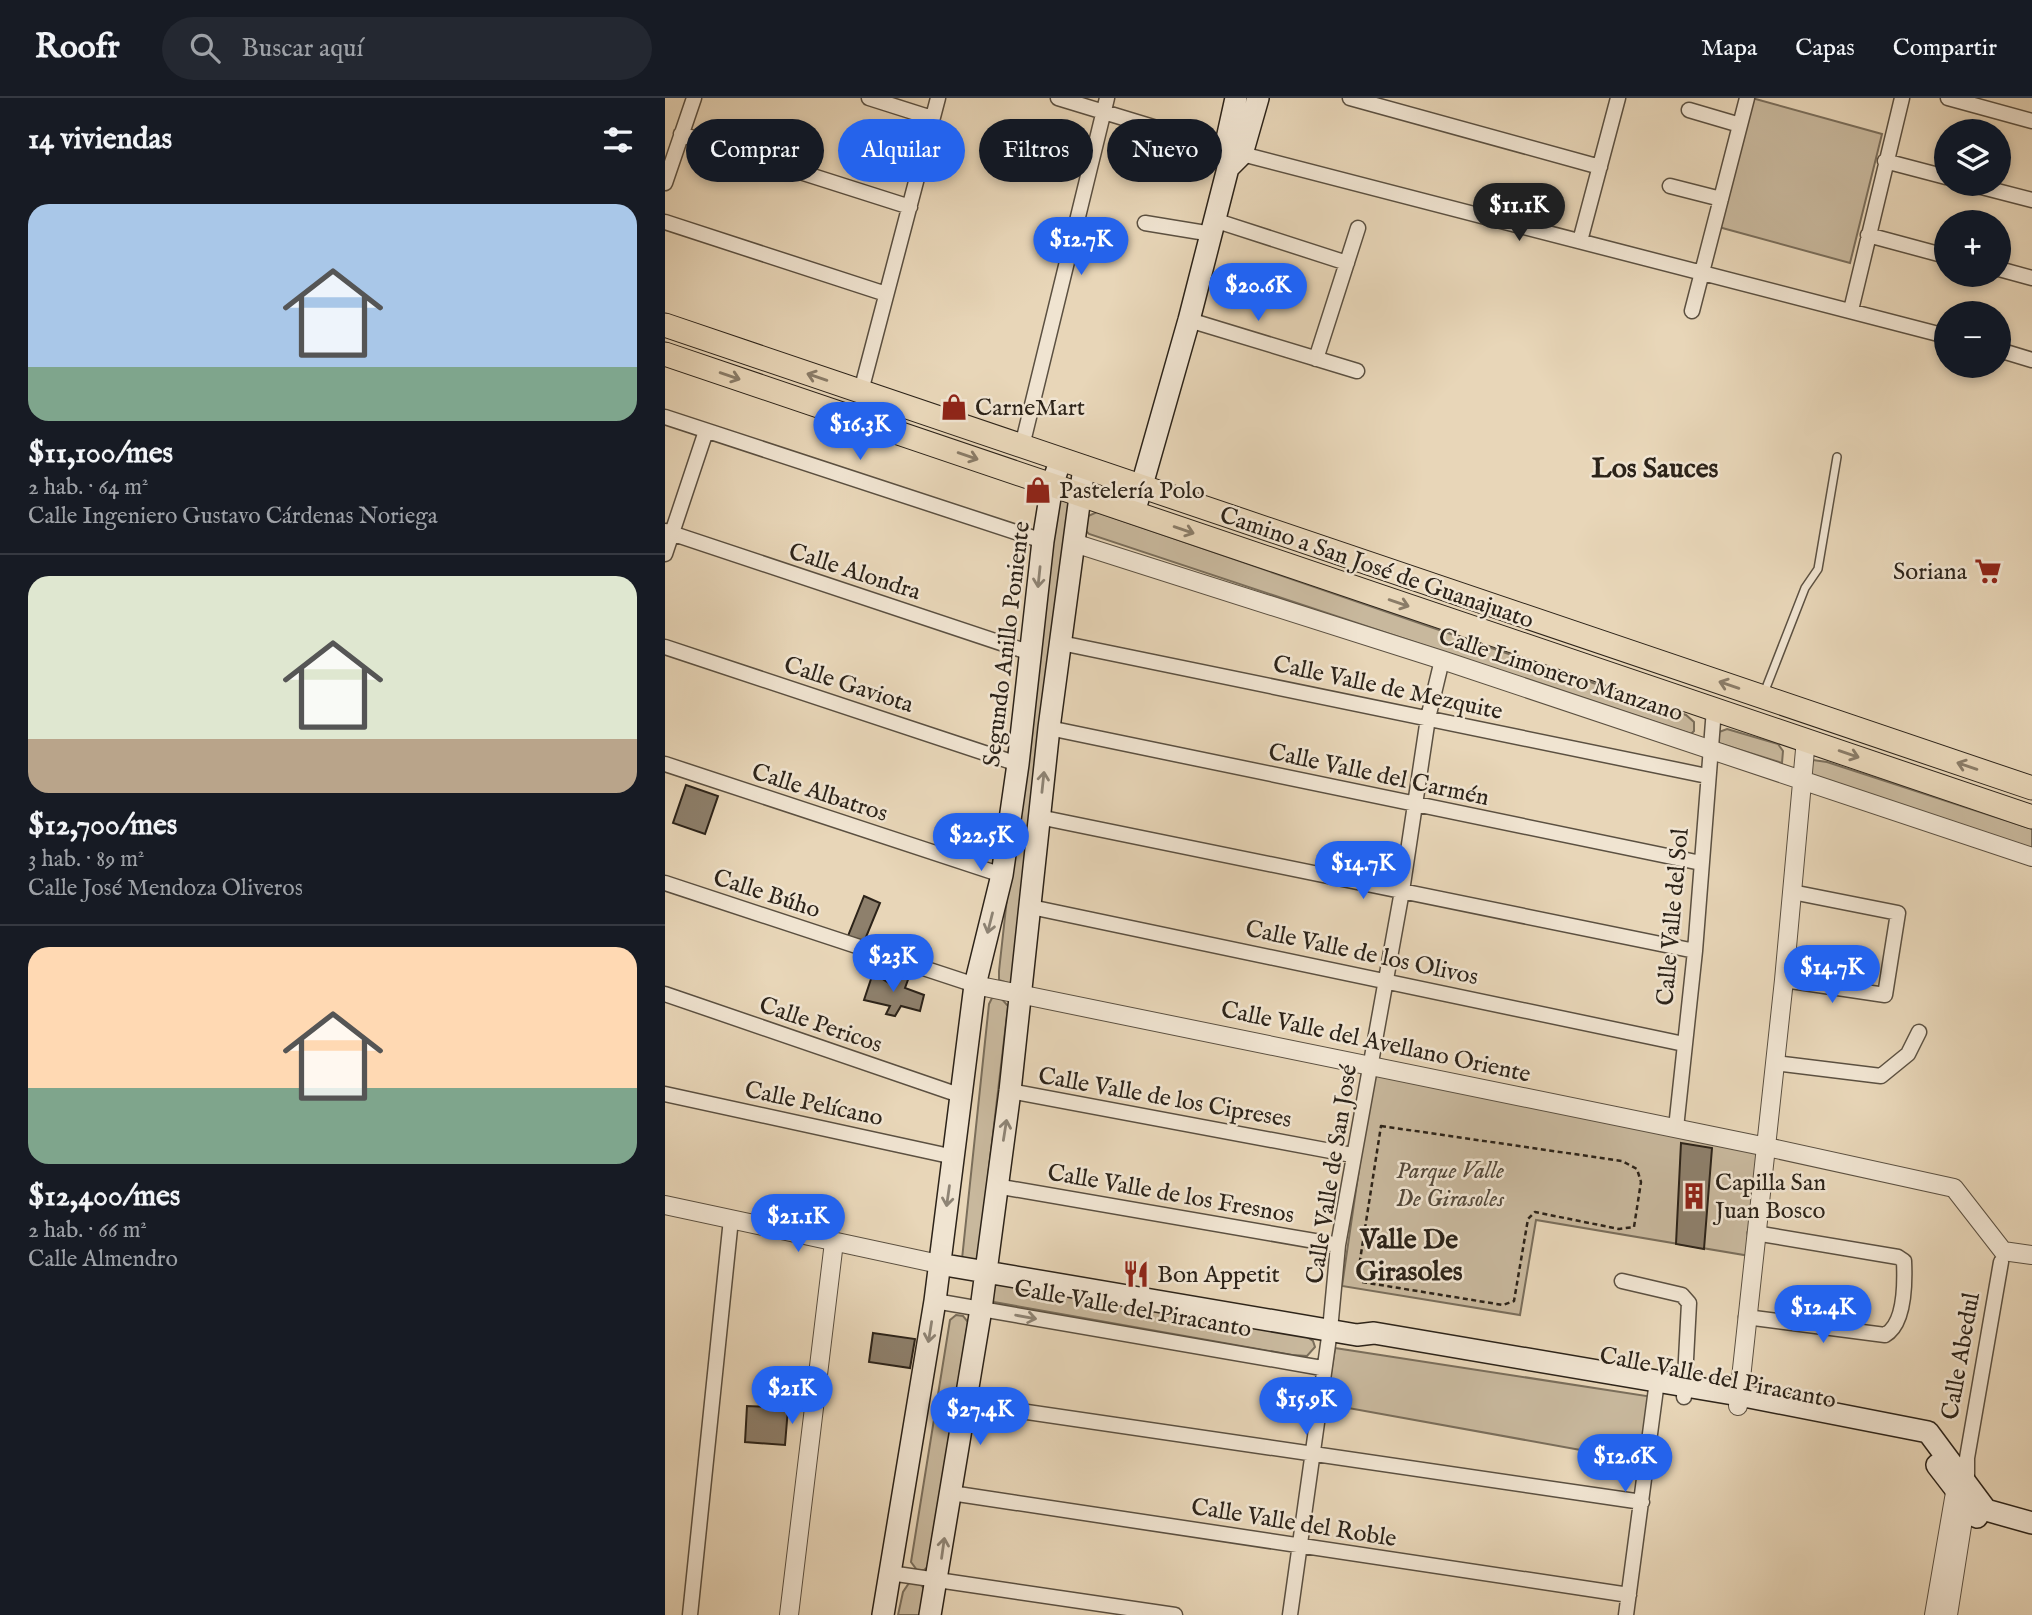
<!DOCTYPE html>
<html lang="es">
<meta charset="utf-8">
<style>
body{margin:0;font-family:"IM FELL English",serif;background:#242831;color:#f1f3f6;height:100vh;display:flex;flex-direction:column;font-size:26px;white-space:nowrap}
*{box-sizing:border-box;margin:0}
p{font-size:23px;color:#9ea1a6}
.icon{flex:none;width:38px;height:38px;fill:none;stroke:currentColor;stroke-width:2;stroke-linecap:round;stroke-linejoin:round}
.map{position:relative;flex:1;overflow:hidden}
.side{display:flex;flex-direction:column;background:#171b24;width:665px}
.side>*{flex:none}
.guide{position:absolute;left:21px;top:21px;width:665px;height:63px;display:flex;gap:14px}
.buttons{position:absolute;left:1269px;top:21px;display:grid;gap:14px}
.buttons a{display:grid;place-items:center;width:77px;height:77px;border-radius:50%;background:#171b24;box-shadow:0 4px 10px #0003;font-size:35px}
.price{position:absolute;translate:-50% -60px;padding:0 16px;border-radius:24px;background:#2563eb;color:#fff;font-size:23px;line-height:46px;filter:drop-shadow(0 2px 4px #0008)}
.price::after{content:'';position:absolute;left:50%;top:42px;width:21px;height:16px;margin-left:-10px;background:inherit;clip-path:polygon(0 0,100% 0,50% 100%)}
.price.selected{background:#222;color:#fff}
ul{padding:0;list-style:none}
li{display:grid;align-content:center;gap:14px;height:371px;padding:0 28px}
li+li{border-top:2px solid #363941}
li span{display:grid;place-items:center;height:217px;border-radius:21px;color:#555}
li>.icon{margin-inline-start:auto}
span .icon{width:126px;height:126px;fill:#fffc;stroke-width:1}
li b{font-size:30px}
h2{display:flex;justify-content:space-between;align-items:center;height:84px;padding:0 28px;font-size:30px}
.pill{padding:0 24px;border-radius:32px;background:#171b24;box-shadow:0 4px 10px #0003;font-size:24px;line-height:63px}
.pill.selected{background:#2563eb;color:#fff}
header{display:flex;align-items:center;gap:42px;box-sizing:border-box;height:98px;padding:0 35px;background:#171b24;border-bottom:2px solid #363941}
header strong{font-size:33px}
nav{display:flex;gap:38px;margin-inline-start:auto;font-size:24px}
.search{width:490px;height:63px;background:#242831;display:flex;align-items:center;gap:18px;box-sizing:border-box;padding:0 24px;border-radius:38px;color:#9ea1a6;font-size:26px}
main{display:flex;flex:1;min-height:0}
.map>svg:first-child{display:block}
</style>
<header>
<strong>Roofr</strong>
<div class="search"><svg class="icon" aria-label="search" viewBox="0 0 24 24"><circle cx="10" cy="10" r="6"/><path d="M15 15l6 6"/></svg>Buscar aquí</div>
<nav><a>Mapa</a><a>Capas</a><a>Compartir</a></nav>
</header>
<main>
<section class="side">
<h2>14 viviendas<svg class="icon" aria-label="filters" viewBox="0 0 24 24"><path d="M4 7h16M4 17h16"/><circle cx="9" cy="7" r="2"/><circle cx="15" cy="17" r="2"/></svg></h2>
<ul>
<li><span style="background:linear-gradient(#a9c7e8 75%,#7fa58c 0)"><svg class="icon" aria-label="home" viewBox="0 0 24 24"><path d="M3 11l9-7 9 7M6 9v11h12V9"/></svg></span><div><b>$11,100/mes</b><p>2 hab. · 64 m²</p><p>Calle Ingeniero Gustavo Cárdenas Noriega</p></div></li>
<li><span style="background:linear-gradient(#dfe7d0 75%,#b9a48a 0)"><svg class="icon" aria-label="home" viewBox="0 0 24 24"><path d="M3 11l9-7 9 7M6 9v11h12V9"/></svg></span><div><b>$12,700/mes</b><p>3 hab. · 89 m²</p><p>Calle José Mendoza Oliveros</p></div></li>
<li><span style="background:linear-gradient(#ffd9b3 65%,#7fa58c 0)"><svg class="icon" aria-label="home" viewBox="0 0 24 24"><path d="M3 11l9-7 9 7M6 9v11h12V9"/></svg></span><div><b>$12,400/mes</b><p>2 hab. · 66 m²</p><p>Calle Almendro</p></div></li>
</ul>
</section>
<div class="map">
<svg width="1367" height="1517" viewBox="0 0 1367 1517">
<rect width="100%" height="100%" fill="#e8d6b8"/>
<filter id="stains"><feTurbulence type="fractalNoise" baseFrequency=".00286" numOctaves="4"/><feColorMatrix values="0 0 0 0 .2 0 0 0 0 .09 0 0 0 0 .02 0 0 0 .5 -.17"/></filter>
<radialGradient id="worn" r=".72"><stop offset=".6" stop-color="#630" stop-opacity="0"/><stop offset="1" stop-color="#630" stop-opacity=".3"/></radialGradient>
<path fill="#c8b89d" stroke="#7a6e5b" stroke-width="2" d="M1087,0L1217,36L1185,165L1050,128Z
M392,400L407,405L349,887L334,882V873L383,428Z
M432,414L1021,617L1029,624V633L1026,636L424,436L419,431L421,419Z
M1062,631L1113,646L1118,653L1117,665L1053,645L1054,634Z
M1148,662L1162,664L1367,731V751L1142,676L1141,668Z
M335,899L343,908L314,1155L312,1162L297,1161L324,906L327,900Z
M708,975L1097,1051L1085,1158L871,1122L855,1217L677,1188Z
M325,1182L636,1235L648,1243L650,1249L642,1258L627,1257L329,1204L323,1197Z
M291,1217L298,1218L303,1224L265,1467L259,1472H252L246,1464L285,1222Z
M670,1250L988,1299L982,1364L661,1306Z
M254,1484L260,1492L255,1517H233L238,1494L244,1485Z"/>
<path fill="#8e806c" stroke="#2c2319" stroke-width="2" d="M21,687L53,698L40,736L8,725Z
M199,798L215,805L199,844L183,838Z
M208,875L224,885L229,875L244,879L240,890L259,897L255,913L236,908L230,918L221,916L225,908L199,902Z
M1016,1045L1047,1050L1039,1151L1011,1146Z
M208,1235L250,1241L245,1270L204,1264Z
M82,1308L123,1310L120,1347L80,1344Z"/>
<g fill="none" stroke-linecap="round" stroke-linejoin="round">
<defs>
<path id="service" d="M1099,595L1140,490L1153,471L1172,359"/>
<path id="minor" d="M204,0L267,20
M393,0L577,56L1281,238
M685,0L935,69
M1283,0L1367,23
M1024,12L1075,27
M16,36L245,109
M1220,63L1281,79
M0,85L29,0
M1305,86L1367,102
M1005,88L1056,101
M549,122L682,165
M0,124L221,196
M480,125L547,136
M1203,137L1281,158
M915,143L953,0
M1334,171L1367,180
M1186,212L1237,0
M1027,213L1082,0
M524,222L692,273
M1334,252L1367,262
M651,261L693,130
M196,293L273,0
M0,319L378,443
M357,348L442,0
M0,433L366,555
M0,456L41,333
M396,545L1042,678
M0,549L353,666
M384,630L1036,765
M0,666L337,777
M374,719L1030,853
M0,785L310,887
M366,809L1019,946
M1119,882L1220,897L1233,815L1127,794
M0,896L297,998
M1110,965L1216,978L1243,956L1254,934
M345,993L687,1057
M0,996L289,1059
M1011,1030L1030,853L1049,611
M331,1088L673,1147
M957,1183L1017,1197L1024,1205L1019,1299
M270,1203L657,1270
M1081,1219L1220,1237C1240,1226 1240,1185 1239,1163L1233,1159L1090,1135
M301,1305L977,1404
M1302,1384V1360L1336,1164
M286,1395L964,1497
M225,1475L510,1517
M25,1517L66,1121
M625,1517L665,1232L673,1147L737,793L763,620L777,562
M961,1517L992,1283"/>
<path id="tertiary" d="M409,445L777,562L1367,759
M310,887L1102,1049L1289,1090L1338,1153L1367,1157
M0,1107L274,1166
M1073,1308L1119,882L1141,641
M124,1517L169,1144
M1269,1517L1292,1383
M1283,1517L1302,1396"/>
<path id="secondary" d="M563,70L577,56L593,0
M469,415L524,222L563,70L560,50L571,0
M274,1166L692,1237L709,1235L1074,1297L1263,1334L1321,1412L1367,1425
M1272,1367L1312,1419
M218,1517L270,1203L310,887L337,777L353,666L378,443L387,387L396,361
M265,1517L316,1211L345,993L384,630L419,369"/>
<path id="primary" d="M0,227L1367,690
M0,256L1367,719"/>
</defs>
<use href="#service" stroke="#5b5041" stroke-width="10"/>
<use href="#minor" stroke="#5b5041" stroke-width="17"/>
<use href="#tertiary" stroke="#5b5041" stroke-width="20"/>
<use href="#secondary" stroke="#2c2319" stroke-width="24"/>
<use href="#primary" stroke="#2c2319" stroke-width="25"/>
<path stroke="#2c2319" stroke-width="2.5" stroke-dasharray="5 3.5" stroke-linecap="butt" d="M716,1028L957,1063L972,1071L976,1084L969,1129L954,1131L870,1114L863,1121L849,1203L838,1207L697,1184L693,1175Z"/>
<use href="#service" stroke="#f0e4d1" stroke-width="7"/>
<use href="#minor" stroke="#f0e4d1" stroke-width="14"/>
<use href="#tertiary" stroke="#f0e4d1" stroke-width="18"/>
<use href="#secondary" stroke="#f0e4d1" stroke-width="21"/>
<use href="#primary" stroke="#e8d6b8" stroke-width="23"/>
</g>
<defs><path id="oneway-shaft" d="M-6 0H5M1.5-3L5.5 0L1.5 3" fill="none" stroke-width="1.6" stroke-linecap="round" stroke-linejoin="round" transform="scale(1.75)"/></defs>
<g stroke="#8a7c68">
<use href="#oneway-shaft" transform="translate(65 278) rotate(19)"/>
<use href="#oneway-shaft" transform="translate(152 279) rotate(-161)"/>
<use href="#oneway-shaft" transform="translate(303 358) rotate(19)"/>
<use href="#oneway-shaft" transform="translate(519 432) rotate(19)"/>
<use href="#oneway-shaft" transform="translate(734 505) rotate(19)"/>
<use href="#oneway-shaft" transform="translate(1064 587) rotate(-161)"/>
<use href="#oneway-shaft" transform="translate(1184 656) rotate(19)"/>
<use href="#oneway-shaft" transform="translate(1302 668) rotate(-161)"/>
</g>
<g stroke="#8e8475">
<use href="#oneway-shaft" transform="translate(374 479) rotate(96)"/>
<use href="#oneway-shaft" transform="translate(378 684) rotate(-84)"/>
<use href="#oneway-shaft" transform="translate(325 825) rotate(104)"/>
<use href="#oneway-shaft" transform="translate(340 1032) rotate(-81)"/>
<use href="#oneway-shaft" transform="translate(283 1098) rotate(98)"/>
<use href="#oneway-shaft" transform="translate(361 1219) rotate(10)"/>
<use href="#oneway-shaft" transform="translate(265 1234) rotate(99)"/>
<use href="#oneway-shaft" transform="translate(278 1450) rotate(-82)"/>
</g>
<defs>
<symbol id="shop-bare" viewBox="-9 -9 18 18"><path d="M-5-2.5h2.3a2.7 3.5 0 0 1 5.4 0H5L5.5 6h-11ZM-1.5-2.5h3a1.5 2.3 0 0 0-3 0Z" fill="#8f2418" stroke="#f0e4d1" stroke-width="2.5" paint-order="stroke"/></symbol>
<symbol id="supermarket-bare" viewBox="-9 -9 18 18"><path d="M-6-5.5h2.5l.6 2H6L4.5 2H-2.5L-4.4-4H-6ZM-1.5 3.2a1.3 1.3 0 1 0 .1 0ZM3 3.2a1.3 1.3 0 1 0 .1 0Z" fill="#8f2418" stroke="#f0e4d1" stroke-width="2.5" paint-order="stroke"/></symbol>
<symbol id="building-bare" viewBox="-9 -9 18 18"><path d="M-4-6H4V6H1V3H-1V6H-4ZM-2.5-4.3h1.7v1.8h-1.7ZM.8-4.3h1.7v1.8H.8ZM-2.5-1h1.7V.8h-1.7ZM.8-1h1.7V.8H.8Z" fill="#8f2418" stroke="#f0e4d1" stroke-width="2.5" paint-order="stroke"/></symbol>
<symbol id="restaurant-bare" viewBox="-9 -9 18 18"><path d="M-5-6h1v4h1v-4h1v4h1v-4h1v5L-1.5 .5V6h-2V.5L-5-1ZM5-6V6H3V1.5H1.5Q1.5-4 5-6Z" fill="#8f2418" stroke="#f0e4d1" stroke-width="2.5" paint-order="stroke"/></symbol>
</defs>
<g fill-rule="evenodd">
<use href="#shop-bare" x="270" y="290" width="38" height="38"/>
<use href="#shop-bare" x="354" y="373" width="38" height="38"/>
<use href="#supermarket-bare" x="1304" y="454" width="38" height="38"/>
<use href="#building-bare" x="1010" y="1079" width="38" height="38"/>
<use href="#restaurant-bare" x="452" y="1157" width="38" height="38"/>
</g>
<g text-anchor="middle" stroke-width="5" stroke-linejoin="round" paint-order="stroke">
<g font-size="24" fill="#2c2319" stroke="#f0e4d1" text-anchor="start">
<text x="310" y="317">CarneMart</text>
<text x="394" y="400">Pastelería Polo</text>
<text x="1302" y="481" text-anchor="end">Soriana</text>
<text x="1050" y="1092">Capilla San<tspan x="1050" dy="28">Juan Bosco</tspan></text>
<text x="492" y="1184">Bon Appetit</text>
</g>
<g font-size="24" fill="#2c2319" stroke="#f0e4d1">
<text transform="translate(712 469) rotate(19)" y="8">Camino a San José de Guanajuato</text>
<text transform="translate(190 473) rotate(18)" y="8">Calle Alondra</text>
<text transform="translate(341 546) rotate(-83)" y="8">Segundo Anillo Poniente</text>
<text transform="translate(896 576) rotate(18)" y="8">Calle Limonero Manzano</text>
<text transform="translate(184 586) rotate(18)" y="8">Calle Gaviota</text>
<text transform="translate(723 589) rotate(12)" y="8">Calle Valle de Mezquite</text>
<text transform="translate(714 676) rotate(12)" y="8">Calle Valle del Carmén</text>
<text transform="translate(155 694) rotate(18)" y="8">Calle Albatros</text>
<text transform="translate(102 795) rotate(18)" y="8">Calle Búho</text>
<text transform="translate(1007 819) rotate(-85)" y="8">Calle Valle del Sol</text>
<text transform="translate(697 854) rotate(12)" y="8">Calle Valle de los Olivos</text>
<text transform="translate(156 926) rotate(19)" y="8">Calle Pericos</text>
<text transform="translate(711 943) rotate(12)" y="8">Calle Valle del Avellano Oriente</text>
<text transform="translate(500 999) rotate(10)" y="8">Calle Valle de los Cipreses</text>
<text transform="translate(149 1005) rotate(12)" y="8">Calle Pelícano</text>
<text transform="translate(666 1076) rotate(-81)" y="8">Calle Valle de San José</text>
<text transform="translate(506 1095) rotate(10)" y="8">Calle Valle de los Fresnos</text>
<text transform="translate(468 1210) rotate(10)" y="8">Calle Valle del Piracanto</text>
<text transform="translate(1295 1258) rotate(-80)" y="8">Calle Abedul</text>
<text transform="translate(1053 1279) rotate(11)" y="8">Calle Valle del Piracanto</text>
<text transform="translate(629 1424) rotate(9)" y="8">Calle Valle del Roble</text>
</g>
<g font-size="24" font-style="italic" fill="#53483a" stroke="#f0e4d1">
<text x="785" y="1080">Parque Valle<tspan x="785" dy="28">De Girasoles</tspan></text>
</g>
<g font-size="28" font-weight="bold" fill="#2c2319" stroke="#f0e4d1">
<text x="990" y="379">Los Sauces</text>
<text x="744" y="1150">Valle De<tspan x="744" dy="32">Girasoles</tspan></text>
</g>
</g>
<rect width="100%" height="100%" filter="url(#stains)"/>
<rect width="100%" height="100%" fill="url(#worn)"/>
</svg>
<div class="buttons">
<a><svg class="icon" aria-label="layers" viewBox="0 0 24 24"><path d="M12 4l9 5-9 5-9-5zM3 14l9 5 9-5"/></svg></a>
<a>+</a>
<a>−</a>
</div>
<b class="price selected" style="left:854px;top:145px">$11.1K</b>
<b class="price" style="left:416px;top:179px">$12.7K</b>
<b class="price" style="left:593px;top:225px">$20.6K</b>
<b class="price" style="left:195px;top:364px">$16.3K</b>
<b class="price" style="left:316px;top:775px">$22.5K</b>
<b class="price" style="left:698px;top:803px">$14.7K</b>
<b class="price" style="left:228px;top:896px">$23K</b>
<b class="price" style="left:1167px;top:907px">$14.7K</b>
<b class="price" style="left:133px;top:1156px">$21.1K</b>
<b class="price" style="left:1158px;top:1247px">$12.4K</b>
<b class="price" style="left:127px;top:1328px">$21K</b>
<b class="price" style="left:641px;top:1339px">$15.9K</b>
<b class="price" style="left:315px;top:1349px">$27.4K</b>
<b class="price" style="left:960px;top:1396px">$12.6K</b>
<div class="guide">
<a class="pill">Comprar</a>
<a class="pill selected">Alquilar</a>
<a class="pill">Filtros</a>
<a class="pill">Nuevo</a>
</div>
</div>
</main>
